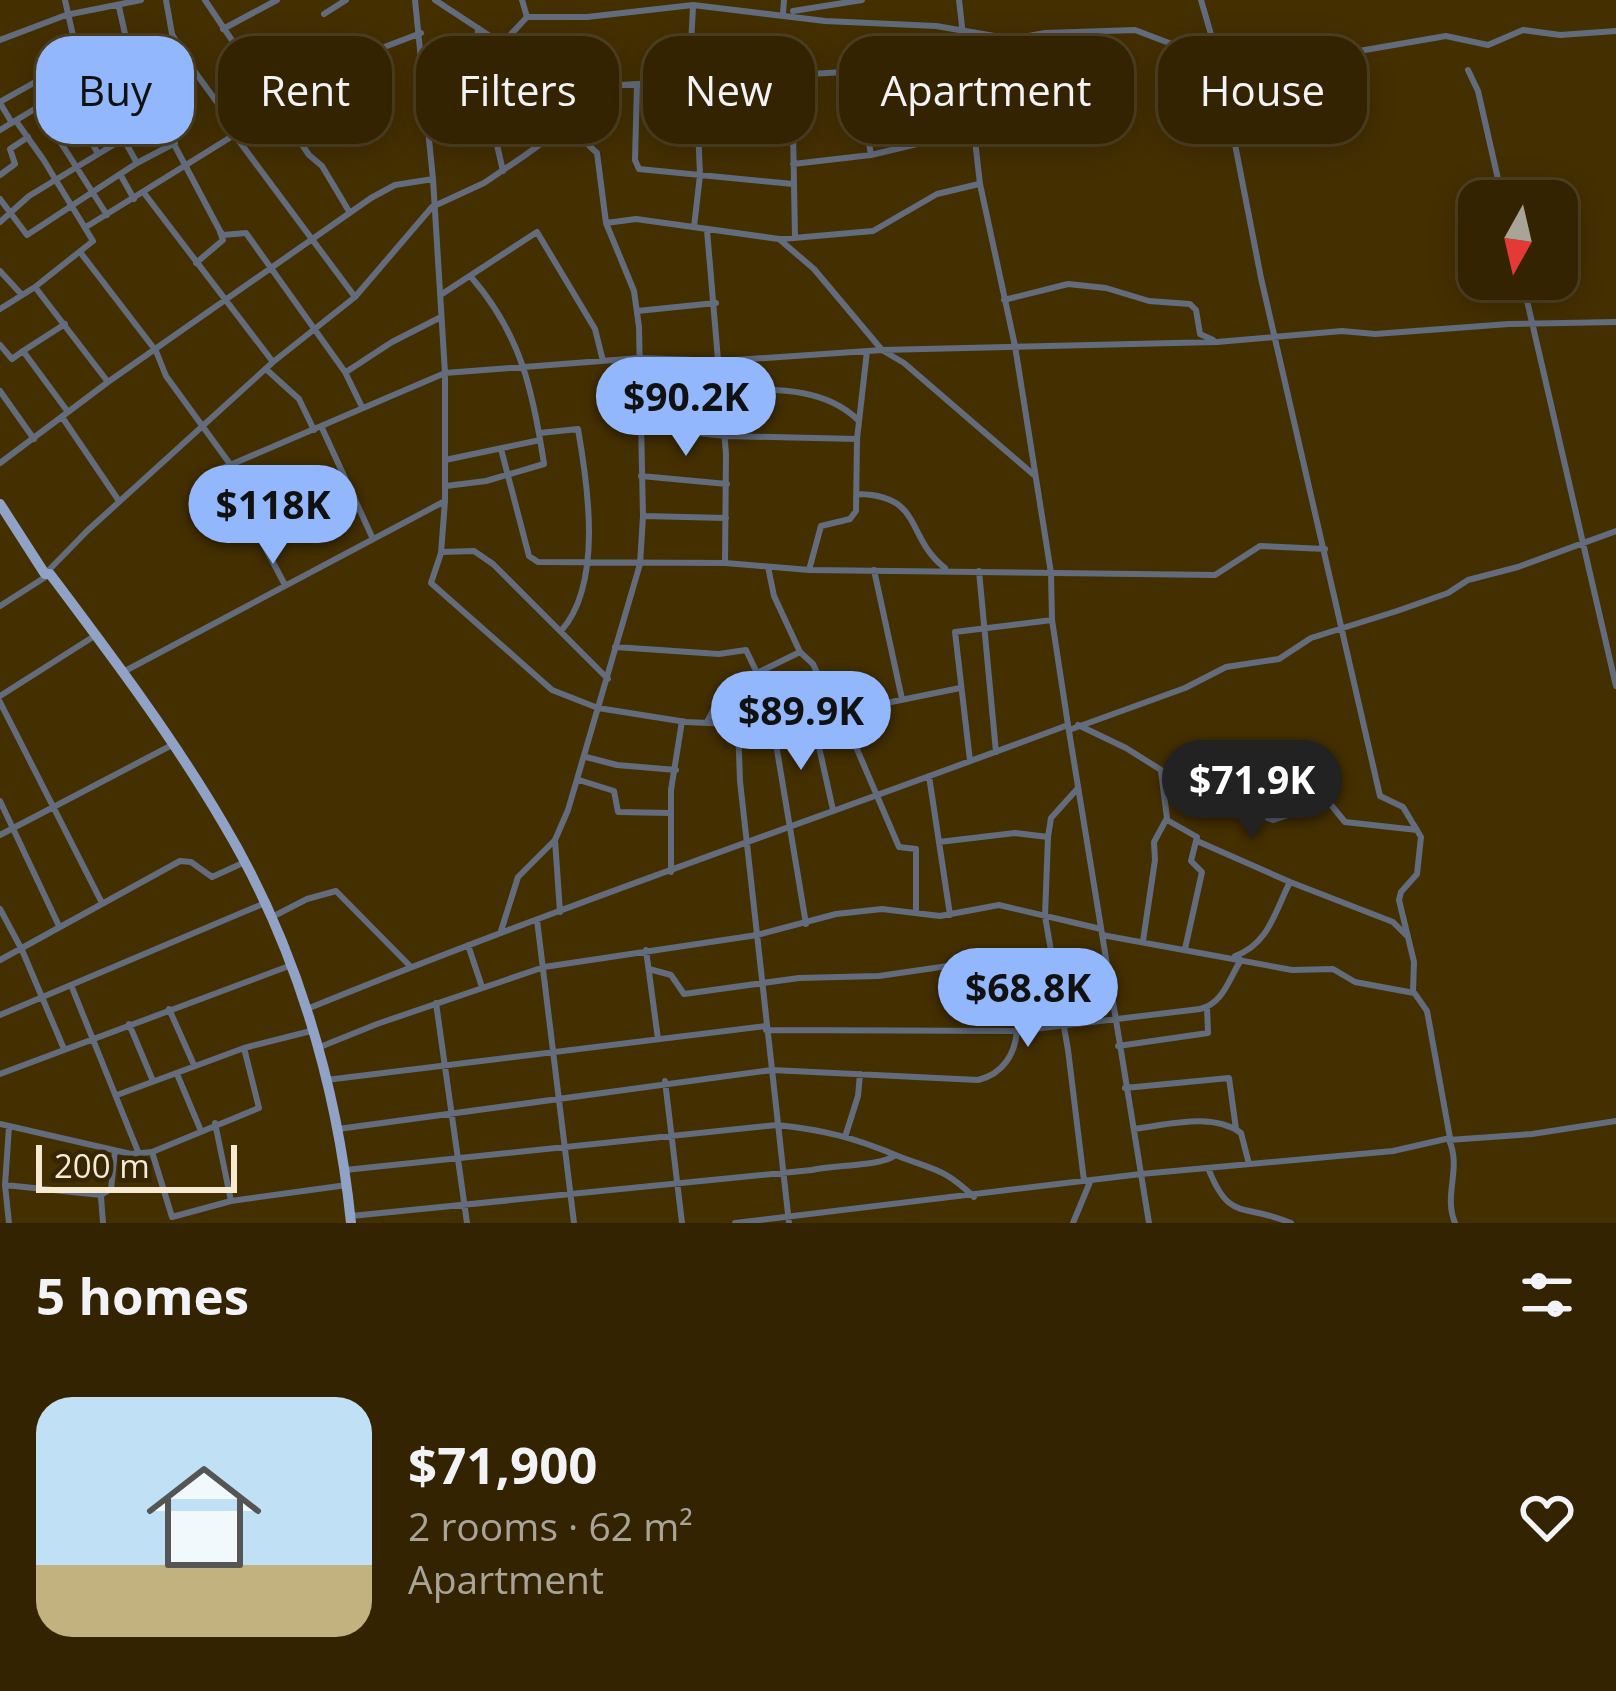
<!DOCTYPE html>
<meta charset="utf-8">
<style>
body{margin:0;font-family:"Open Sans",sans-serif;background:#3e2f0f;color:#f1f3f6;height:100vh;display:flex;flex-direction:column;font-size:45px;white-space:nowrap}
*{box-sizing:border-box;margin:0}
p{font-size:39px;color:#a9a499}
.icon{flex:none;width:66px;height:66px;fill:none;stroke:currentColor;stroke-width:2;stroke-linecap:round;stroke-linejoin:round}
.map{position:relative;height:1223px;overflow:hidden}
.panel{display:flex;flex-direction:column;background:#332300;flex:1}
.panel>*{flex:none}
.guide{position:absolute;left:36px;top:36px;width:1545px;height:108px;display:flex;gap:24px}
.needle{width:78px;rotate:188deg}
.fabs{position:absolute;left:1458px;top:180px;display:grid;gap:24px}
.fabs a{display:grid;place-items:center;width:120px;height:120px;border-radius:24px;background:#332300;box-shadow:0 6px 30px #0003,0 0 0 3px #4e4022;font-size:60px}
.scale{position:absolute;left:36px;bottom:30px;width:201px;box-sizing:border-box;padding-left:12px;border:6px solid #f6ead3;border-top:0;font-size:33px;line-height:42px;white-space:nowrap;color:#f6ead3;-webkit-text-stroke:9px #362604;paint-order:stroke}
.price{position:absolute;translate:-50% -102px;padding:0 27px;border-radius:42px;background:#93b7fd;color:#111;font-size:39px;line-height:78px;filter:drop-shadow(0 3px 6px #0008)}
.price::after{content:'';position:absolute;left:50%;top:72px;width:36px;height:27px;margin-left:-18px;background:inherit;clip-path:polygon(0 0,100% 0,50% 100%)}
.price.on{background:#222;color:#fff}
ul{padding:0;list-style:none}
li{display:flex;align-items:center;gap:36px;height:300px;padding:0 36px}
li span{display:grid;place-items:center;flex:none;width:336px;height:240px;border-radius:36px;color:#555}
li>.icon{margin-inline-start:auto}
span .icon{width:144px;height:144px;fill:#fffc;stroke-width:1}
li b{font-size:51px}
h2{display:flex;justify-content:space-between;align-items:center;height:144px;padding:0 36px;font-size:51px}
.chip{padding:0 42px;border-radius:36px;background:#332300;box-shadow:0 6px 30px #0003,0 0 0 3px #4e4022;font-size:42px;line-height:108px}
.chip.on{background:#93b7fd;color:#111}
.map>svg:first-child{display:block}
</style>
<div class="map">
<svg width="1616" height="1223" viewBox="0 0 1616 1223">
<rect width="100%" height="100%" fill="#442f00"/>
<g fill="none" stroke-linecap="round" stroke-linejoin="round">
<path stroke="#626c7d" stroke-width="6" d="M166,0L172,34L187,61L219,105L236,137L355,297
M205,0L309,155L322,166L350,213
M415,0L433,179L445,373V501L441,553L431,583L552,690L598,708L686,722L773,726L960,688
M435,0L502,44L545,87L565,96L620,85L966,65
M522,0L527,17
M959,0L980,184L1015,346L1051,573L1052,620L1068,725L1149,1223
M119,7L132,65L220,231L223,235L246,233L345,372L362,407
M793,11L862,0
M783,13L784,0
M324,14L346,0
M478,28L477,58L503,171
M223,29L277,0
M0,40L66,15L141,0
M502,44L527,17H587L693,5L825,21L936,26L1012,39L1045,33L1135,30L1219,62L1292,55L1324,57L1446,36L1488,45L1523,30L1560,35L1616,31
M1468,70L1478,91L1503,201
M857,71L871,155L917,144L905,67
M792,77L795,238
M689,81L693,7
M637,84L635,160L639,169L793,184
M0,102L78,58
M0,103L12,123
M39,106L67,95L98,154
M276,106L332,67L421,33
M0,130L38,107L107,215
M699,132H791
M137,163L175,143
M793,164L871,155
M120,174L134,199
M0,175L15,164L10,149L28,137
M144,193L273,362
M0,199L27,235L137,163L78,58L65,0
M0,222L29,196L123,139
M606,223L636,219L779,239L814,269L882,350L904,363L1034,475
M86,227L276,109
M694,227L700,175L696,81
M707,230L726,454L725,563
M782,239L873,231L937,194L979,184
M80,252L156,351L166,376L230,464
M196,263L223,240L220,232
M0,271L22,295
M1522,279L1616,686
M35,287L108,382
M442,294L537,232L595,329L603,361
M1004,300L1068,284L1106,288L1149,301L1190,304L1196,310L1200,334L1213,340
M0,309L35,287L93,241L43,159L16,121
M637,311L716,303
M0,345L12,359L23,351L68,412
M23,351L65,324
M267,370L299,399L314,430
M346,372L392,342L441,317
M722,389C769,390 822,385 858,420
M0,391L34,439
M62,417L119,501
M640,427L725,436L857,439
M322,428L373,539
M540,433L578,429C588,486 603,584 561,631
M501,449L529,556L538,562L725,563L809,570L1215,575L1260,546L1325,549
M445,460L540,440
M0,463L108,382L371,198L395,185L433,179
M641,476L727,484
M446,486L486,481L544,464C533,391 521,335 472,278
M859,494C924,496 905,537 945,568
M643,516L726,518
M260,537L351,491
M442,552L474,551L493,564L608,679
M768,567L774,596L800,652L813,664L825,690L830,715
M809,570L821,526L850,519L856,511L857,439L867,351
M874,570L902,699
M48,571L87,531L273,362L355,297L432,207L484,183L524,156L542,143L563,115
M979,571L996,752
M285,585L223,468L445,373L640,358L721,361L882,350L1217,342L1342,331L1375,334L1509,324L1616,322
M0,606L47,576
M615,647L719,654L746,650L757,673L726,686L707,722
M125,671L445,501
M757,673L800,652
M0,696L96,635
M0,702L102,903
M841,712L899,847L916,849V913
M813,720L833,810
M738,725L740,781L789,1223
M1078,725L1126,748L1201,795L1273,820L1310,808L1322,800H1327L1345,822L1417,830
M773,726L806,924
M1069,730L1185,688L1226,667L1279,659L1311,638L1397,611L1448,593L1468,580L1518,567L1616,531
M586,757L617,765L676,770
M970,761L955,632L1052,620
M929,776L950,915
M579,780L614,791L618,812L670,813
M0,801L59,926
M1167,820L1197,837L1191,861L1202,872L1185,949
M0,835L172,745
M1048,837L1051,818L1078,788
M555,840L560,912
M1197,841L1290,882
M939,842L1015,833L1048,837L1045,916L1068,1050L1084,1181
M671,872V790L682,721
M0,909L22,950L64,1049
M272,917L307,899L336,891L410,966
M537,920L574,1223
M501,931L518,877L555,840L568,810L640,564L643,516L639,327L634,291L606,223L597,153L569,127L564,113L565,96
M1102,935L1292,970L1333,969L1355,982L1414,993
M1143,941L1155,860L1154,842L1167,818L1161,771
M468,945L482,987
M646,950L658,1039
M1235,956C1269,944 1275,911 1290,882L1393,922L1407,936
M0,960L180,861L191,862L212,877L245,862
M649,969L671,975L684,994L799,978L879,976L989,960L1040,958L1051,963
M71,985L139,1154
M436,1003L467,1223
M169,1009L194,1065
M307,1009C557,907 814,820 1068,725
M0,1015L265,903
M129,1024L153,1081
M766,1030L1017,1031L1200,1009C1224,1003 1229,978 1241,960
M1118,1046L1208,1033L1207,1007
M320,1047L377,1024L544,967L757,935L836,914L882,909L940,916L999,905L1101,929
M0,1074L289,966
M177,1074L201,1131
M326,1080L766,1026
M665,1081L682,1223
M1125,1088L1229,1078L1236,1129
M117,1095L244,1048L311,1031
M215,1123L231,1201
M0,1124L131,1154L152,1152L259,1108L244,1048
M338,1129L772,1070L978,1080C1003,1074 1015,1054 1017,1031
M1134,1129C1168,1125 1212,1112 1241,1133L1249,1164
M845,1137L858,1096L860,1074
M152,1152L172,1217L231,1201L347,1185
M1208,1168C1230,1223 1241,1202 1291,1223
M345,1170L777,1125C825,1130 855,1138 898,1156C934,1170 944,1168 974,1197
M5,1185L101,1195L111,1189L115,1151
M101,1197L103,1223
M351,1216L812,1170C834,1165 880,1166 894,1156
M9,1223L5,1185L9,1127
M735,1223L1141,1174L1393,1151L1450,1138L1427,1011L1413,991L1414,962L1399,900L1401,892L1417,874L1421,837L1403,807L1380,796L1261,278L1219,62L1201,0
M1073,1223L1090,1182
M1455,1223C1443,1194 1462,1169 1449,1140L1532,1134L1616,1121"/>
<path stroke="#90a3c6" stroke-width="10" d="M0,504L45,574H50C110,654 172,736 223,823C295,943 337,1084 351,1223"/>
</g>
</svg>
<div class="fabs">
<a><svg class="needle" viewBox="-14 -14 28 28"><path d="M0-13l5 13h-10z" fill="#e53935"/><path d="M0 13l5-13h-10z" fill="#a9a499"/></svg></a>
</div>
<div class="scale">200 m</div>
<b class="price" style="left:686px;top:459px">$90.2K</b>
<b class="price" style="left:273px;top:567px">$118K</b>
<b class="price" style="left:801px;top:773px">$89.9K</b>
<b class="price on" style="left:1252px;top:842px">$71.9K</b>
<b class="price" style="left:1028px;top:1050px">$68.8K</b>
<div class="guide">
<a class="chip on">Buy</a>
<a class="chip">Rent</a>
<a class="chip">Filters</a>
<a class="chip">New</a>
<a class="chip">Apartment</a>
<a class="chip">House</a>
</div>
</div>
<section class="panel">
<h2>5 homes<svg class="icon" aria-label="filters" viewBox="0 0 24 24"><path d="M4 7h16M4 17h16"/><circle cx="9" cy="7" r="2"/><circle cx="15" cy="17" r="2"/></svg></h2>
<ul>
<li><span style="background:linear-gradient(#bfe0f5 70%,#c2b280 0)"><svg class="icon" aria-label="home" viewBox="0 0 24 24"><path d="M3 11l9-7 9 7M6 9v11h12V9"/></svg></span><div><b>$71,900</b><p>2 rooms · 62 m²</p><p>Apartment</p></div><svg class="icon" aria-label="heart" viewBox="0 0 24 24"><path d="M12 20l-8-8c-3-5 5-10 8-4 3-6 11-1 8 4z"/></svg></li>
</ul>
</section>
